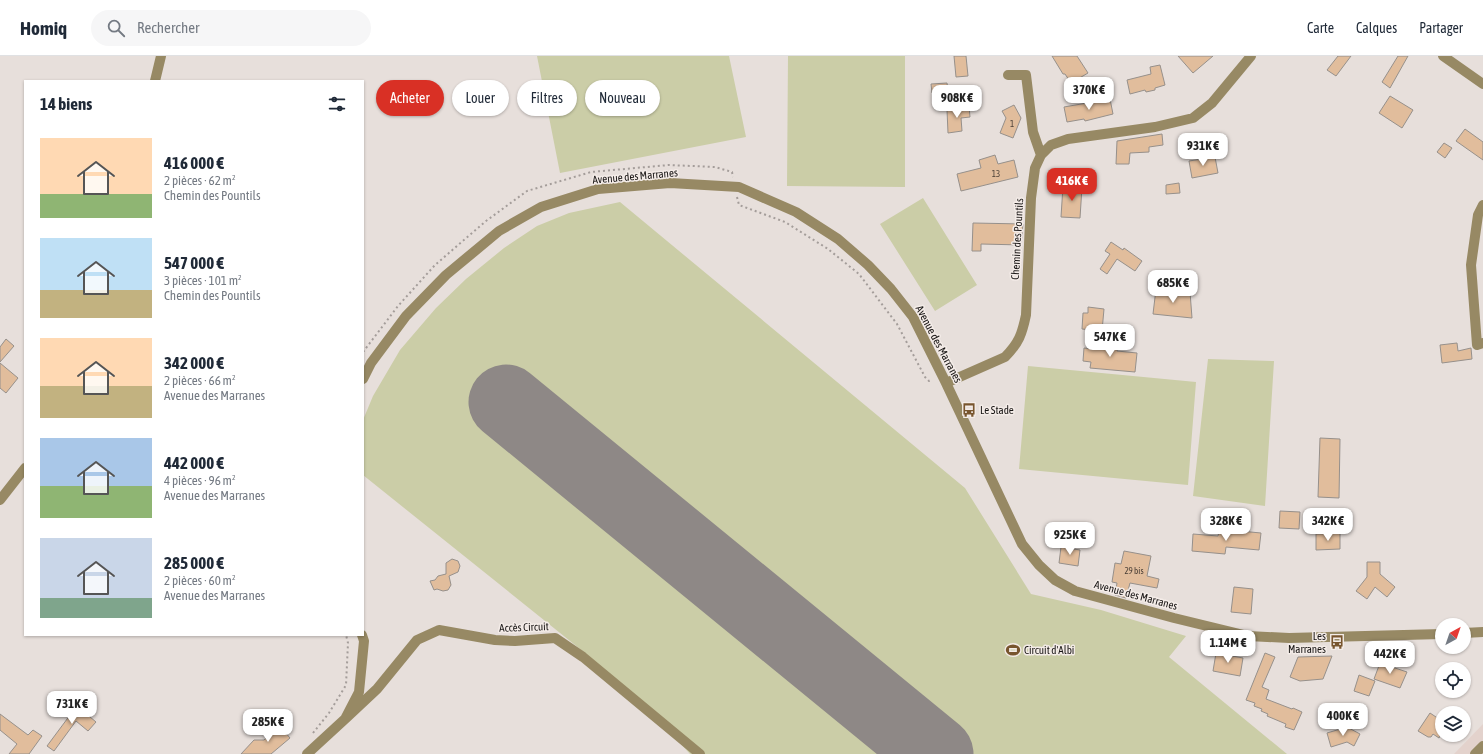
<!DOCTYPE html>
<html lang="fr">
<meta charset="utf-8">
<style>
body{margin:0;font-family:"Asap Condensed",sans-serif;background:#f6f6f7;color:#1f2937;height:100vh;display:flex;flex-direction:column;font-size:15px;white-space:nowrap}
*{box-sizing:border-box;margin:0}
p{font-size:13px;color:#747a83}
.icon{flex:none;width:22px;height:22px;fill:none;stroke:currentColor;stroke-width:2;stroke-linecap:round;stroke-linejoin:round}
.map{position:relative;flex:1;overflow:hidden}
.panel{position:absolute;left:24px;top:24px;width:340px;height:556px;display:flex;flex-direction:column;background:#fff;border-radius:0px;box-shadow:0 1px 3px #0004}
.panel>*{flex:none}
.guide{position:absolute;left:376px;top:24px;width:380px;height:36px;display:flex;gap:8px}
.needle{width:26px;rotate:40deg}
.buttons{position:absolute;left:1435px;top:562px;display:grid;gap:8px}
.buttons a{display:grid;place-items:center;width:36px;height:36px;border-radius:50%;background:#fff;box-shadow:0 1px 3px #0004;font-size:20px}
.price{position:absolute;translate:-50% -34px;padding:0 9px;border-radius:8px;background:#fff;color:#222;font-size:13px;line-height:26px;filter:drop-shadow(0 1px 2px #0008)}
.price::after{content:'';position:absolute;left:50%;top:24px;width:12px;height:9px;margin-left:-6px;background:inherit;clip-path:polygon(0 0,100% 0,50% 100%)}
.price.current{background:#d93025;color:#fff}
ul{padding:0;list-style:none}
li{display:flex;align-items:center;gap:12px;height:100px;padding:0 16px}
li span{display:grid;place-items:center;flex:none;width:112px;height:80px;border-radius:0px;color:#555}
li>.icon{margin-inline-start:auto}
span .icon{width:48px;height:48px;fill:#fffc;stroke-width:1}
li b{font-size:17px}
h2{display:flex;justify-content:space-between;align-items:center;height:48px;padding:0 16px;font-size:17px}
.tag{padding:0 14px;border-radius:18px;background:#fff;box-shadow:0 1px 3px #0004;font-size:14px;line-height:36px}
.tag.current{background:#d93025;color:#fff}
header{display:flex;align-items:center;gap:24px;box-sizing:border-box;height:56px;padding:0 20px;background:#fff;border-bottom:1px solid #e0e1e3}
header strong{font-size:19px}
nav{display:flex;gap:22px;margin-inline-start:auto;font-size:14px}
.search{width:280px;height:36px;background:#f6f6f7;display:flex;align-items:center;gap:10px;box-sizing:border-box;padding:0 14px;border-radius:22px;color:#747a83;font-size:15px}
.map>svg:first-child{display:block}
</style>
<header>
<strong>Homiq</strong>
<div class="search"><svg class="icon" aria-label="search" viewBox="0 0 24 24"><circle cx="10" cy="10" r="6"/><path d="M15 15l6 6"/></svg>Rechercher</div>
<nav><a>Carte</a><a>Calques</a><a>Partager</a></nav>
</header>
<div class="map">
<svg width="1483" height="698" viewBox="0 0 1483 698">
<rect width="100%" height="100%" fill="#e7dfdb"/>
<path fill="#e3d2cc" d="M1483,668V698H1454Z"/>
<path fill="#cbcda7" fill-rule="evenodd" d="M537,0H729L746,81L560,117Z
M788,0H905V131L787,130Z
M923,142L977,229L935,255L880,168Z
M620,146L965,432L1031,538L1101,554L1186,580L1169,601L1287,698H690L670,676L590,601L363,419V364L373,340L400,294L436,252L466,223L504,192L537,170L569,157ZM523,325L850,594L819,635L489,365Z
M1208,303L1274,305L1265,450L1193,440Z
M1028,310L1196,326L1188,429L1019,413Z"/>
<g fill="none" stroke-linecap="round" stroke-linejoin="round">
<path stroke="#8e8886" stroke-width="75" d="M506,346L936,698"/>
</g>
<path fill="#e1bd9c" stroke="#96908b" d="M954,0H966L968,20L956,21Z
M1052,0H1077L1088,17L1071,27L1065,18H1063Z
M1178,0H1213L1193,17Z
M1338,0H1351L1336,20L1327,14Z
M1398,0H1408L1390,32L1382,26Z
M1160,9L1165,29L1155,32V34L1146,36L1145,34L1130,38L1127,24L1151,18L1150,11Z
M947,27L948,35L932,37L931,28Z
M1390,40L1413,54L1402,72L1379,57Z
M1110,43L1113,58L1085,65L1084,63L1067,66L1064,51Z
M1014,49L1021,62L1013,82L1000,77L1006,62L1002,55Z
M969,50L970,61L961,62L962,75L948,77L947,54Z
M1465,73L1483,86V104L1456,85Z
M1162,78L1163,89L1149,91V96L1130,97L1129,108H1116L1117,85Z
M1444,87L1452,92L1445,102L1437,96Z
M995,99L998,108L1014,104L1018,121L961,135L957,118L981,112L979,104Z
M1215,101L1218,117L1192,122L1189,105Z
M1179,127L1180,137L1166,138V129Z
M1063,130L1082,131L1080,162L1061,161Z
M973,167L1023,168L1021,189L981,188V195H972Z
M1111,186L1123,194L1124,192L1142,205L1135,215L1117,203L1107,218L1100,213L1110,198L1105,195Z
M1156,233L1190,236L1192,262L1153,258Z
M1088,251L1104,253L1102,275L1082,273L1083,257H1088Z
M6,283L14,290L0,306V291Z
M1095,287L1118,289L1117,295L1137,297L1135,316L1090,312L1091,306L1083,305L1084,292L1094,293Z
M1457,287L1458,295L1471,292L1472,303L1442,307L1440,289Z
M0,307L18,322L6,337L0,332Z
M1320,382L1340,383L1339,442L1318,441Z
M1280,455L1300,456L1299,473L1279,472Z
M1219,475L1240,477V475L1261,477L1259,494L1226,491L1225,498L1192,495L1193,478L1218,480Z
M1340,477V493L1316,494V478Z
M1061,491L1080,494L1078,510L1059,507Z
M1124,495L1151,500L1147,520L1159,523L1157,532L1130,527L1126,542L1115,539L1117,527L1112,526L1115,507L1121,508Z
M452,503L458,505L460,510L458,516L449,520L451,529L448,534L443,535L437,533L434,534L430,525L435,524L438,520L446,518V507Z
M1367,506H1380V518L1395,531L1387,541L1375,531L1367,543L1356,535L1367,521Z
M1234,531L1253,533L1251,558L1231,556Z
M1216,597L1243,602L1240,620L1213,615Z
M1265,597L1275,601L1262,631L1269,634L1266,643L1292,653L1293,652L1302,656L1294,674L1285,671L1286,668L1267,660L1268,658L1261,655L1262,653L1254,650L1255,647L1246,644Z
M1332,600L1323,623L1300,625L1290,621L1298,601Z
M1380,607L1407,616L1400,632L1374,623Z
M1359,619L1375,625L1369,640L1354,635Z
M79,647L86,651L83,655L96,666L88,675L76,665L54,695L47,690Z
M1430,657L1442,665V676L1439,682L1433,678L1431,681H1428L1418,675Z
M0,658L28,679L33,674L42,680L29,698H9L17,688L0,674Z
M280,670L290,682L271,698H241L254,684H264Z
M1347,671L1360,678L1354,690L1347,686L1331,691L1327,677Z"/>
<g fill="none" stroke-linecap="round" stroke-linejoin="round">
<path stroke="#a49d9a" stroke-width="2" stroke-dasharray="2 3" stroke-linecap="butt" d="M737,141L739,149L785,166L828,193L859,218L897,268L925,321L929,325L932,324
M363,296L398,250L435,209L486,165L527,135L591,116L669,109L715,111L732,116L733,121
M313,677L329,657L346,629L348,587L346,579"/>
<path stroke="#978964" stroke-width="10" d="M1443,0L1483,28
M1008,19H1026L1033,76L1041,99
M155,25L161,0
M1483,149L1478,159L1471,209L1477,289L1483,287
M363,323L371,307L406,260L446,219L499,175L541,151L598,133L670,127L739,131L796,156L838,183L868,209L891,233L913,261L946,327L1022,488L1039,509L1055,524L1075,535L1174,562L1248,580L1289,582L1442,578
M946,327L1005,301C1019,287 1022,278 1026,259L1031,142L1035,112L1041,99L1051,89L1068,83L1155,71L1193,62L1212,47L1251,0
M0,444L25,412
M1464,577L1483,576
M345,663L377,633L417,584L439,574L495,584L515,585L555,582L583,601L700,698
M307,698L345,663L359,636L364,585L362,579
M1475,698L1483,690"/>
</g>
<defs>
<symbol id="bus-bare" viewBox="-9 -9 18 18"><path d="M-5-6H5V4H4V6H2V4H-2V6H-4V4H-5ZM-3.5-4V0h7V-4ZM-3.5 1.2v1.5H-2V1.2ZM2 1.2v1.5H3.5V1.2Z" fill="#78552e" stroke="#f4ece8" stroke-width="2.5" paint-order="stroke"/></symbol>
<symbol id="stadium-bare" viewBox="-9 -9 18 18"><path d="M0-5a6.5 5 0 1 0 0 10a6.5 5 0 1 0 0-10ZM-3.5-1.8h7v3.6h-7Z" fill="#78552e" stroke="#f4ece8" stroke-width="2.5" paint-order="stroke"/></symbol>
</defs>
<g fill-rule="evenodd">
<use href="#bus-bare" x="959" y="344" width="20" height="20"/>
<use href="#bus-bare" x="1327" y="576" width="20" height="20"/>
<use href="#stadium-bare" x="1003" y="584" width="20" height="20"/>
</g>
<g text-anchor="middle" stroke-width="3" stroke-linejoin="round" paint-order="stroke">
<g font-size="9" fill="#4a3f36">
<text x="1012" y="71">1</text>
<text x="996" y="121">13</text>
<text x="1134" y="518">29 bis</text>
</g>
<g font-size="11" fill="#181514" stroke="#f4ece8">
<text transform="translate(635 120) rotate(-5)" y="4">Avenue des Marranes</text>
<text transform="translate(1017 183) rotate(-87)" y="4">Chemin des Pountils</text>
<text transform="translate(939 288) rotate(62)" y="4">Avenue des Marranes</text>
<text transform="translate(1136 539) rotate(15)" y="4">Avenue des Marranes</text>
<text transform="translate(524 571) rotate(-2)" y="4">Accès Circuit</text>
</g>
<g font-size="11" fill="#181514" stroke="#f4ece8" text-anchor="start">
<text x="980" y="358">Le Stade</text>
<text x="1326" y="584" text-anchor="end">Les<tspan x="1326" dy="13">Marranes</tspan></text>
<text x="1024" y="598">Circuit d'Albi</text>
</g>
</g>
</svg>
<div class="buttons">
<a><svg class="needle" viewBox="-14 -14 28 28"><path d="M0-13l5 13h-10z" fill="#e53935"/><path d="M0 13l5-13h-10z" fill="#747a83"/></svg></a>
<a><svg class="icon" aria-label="locate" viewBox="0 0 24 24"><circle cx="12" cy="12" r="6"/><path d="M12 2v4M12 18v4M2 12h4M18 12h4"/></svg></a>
<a><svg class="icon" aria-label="layers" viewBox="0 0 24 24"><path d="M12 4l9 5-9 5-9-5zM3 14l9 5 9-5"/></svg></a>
</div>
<b class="price" style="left:1089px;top:55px">370K €</b>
<b class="price" style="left:957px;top:63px">908K €</b>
<b class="price" style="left:1203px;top:111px">931K €</b>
<b class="price current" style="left:1072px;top:146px">416K €</b>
<b class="price" style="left:1173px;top:248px">685K €</b>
<b class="price" style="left:1110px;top:302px">547K €</b>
<b class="price" style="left:1226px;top:486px">328K €</b>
<b class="price" style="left:1328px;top:486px">342K €</b>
<b class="price" style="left:1070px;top:500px">925K €</b>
<b class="price" style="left:1228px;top:608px">1.14M €</b>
<b class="price" style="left:1390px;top:619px">442K €</b>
<b class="price" style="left:72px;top:669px">731K €</b>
<b class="price" style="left:1343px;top:681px">400K €</b>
<b class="price" style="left:268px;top:687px">285K €</b>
<div class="guide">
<a class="tag current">Acheter</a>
<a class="tag">Louer</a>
<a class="tag">Filtres</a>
<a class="tag">Nouveau</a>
</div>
<section class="panel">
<h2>14 biens<svg class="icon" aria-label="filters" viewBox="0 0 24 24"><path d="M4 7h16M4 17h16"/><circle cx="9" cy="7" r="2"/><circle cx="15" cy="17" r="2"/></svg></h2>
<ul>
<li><span style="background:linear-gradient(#ffd9b3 70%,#8fb573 0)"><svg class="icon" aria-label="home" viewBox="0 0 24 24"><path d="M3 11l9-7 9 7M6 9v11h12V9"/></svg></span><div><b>416 000 €</b><p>2 pièces · 62 m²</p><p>Chemin des Pountils</p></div></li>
<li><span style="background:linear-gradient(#bfe0f5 65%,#c2b280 0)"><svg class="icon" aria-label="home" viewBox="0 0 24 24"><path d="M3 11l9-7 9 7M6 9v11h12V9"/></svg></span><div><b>547 000 €</b><p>3 pièces · 101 m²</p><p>Chemin des Pountils</p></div></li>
<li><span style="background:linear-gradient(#ffd9b3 60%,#c2b280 0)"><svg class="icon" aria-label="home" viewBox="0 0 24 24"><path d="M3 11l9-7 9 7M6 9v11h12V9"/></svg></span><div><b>342 000 €</b><p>2 pièces · 66 m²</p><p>Avenue des Marranes</p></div></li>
<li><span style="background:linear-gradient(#a9c7e8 60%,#8fb573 0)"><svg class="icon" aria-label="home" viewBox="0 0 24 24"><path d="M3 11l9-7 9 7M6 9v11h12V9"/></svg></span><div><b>442 000 €</b><p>4 pièces · 96 m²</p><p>Avenue des Marranes</p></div></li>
<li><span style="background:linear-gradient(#c9d6e8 75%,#7fa58c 0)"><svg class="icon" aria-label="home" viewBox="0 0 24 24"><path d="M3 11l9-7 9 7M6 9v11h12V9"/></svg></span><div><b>285 000 €</b><p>2 pièces · 60 m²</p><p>Avenue des Marranes</p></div></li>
</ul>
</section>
</div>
